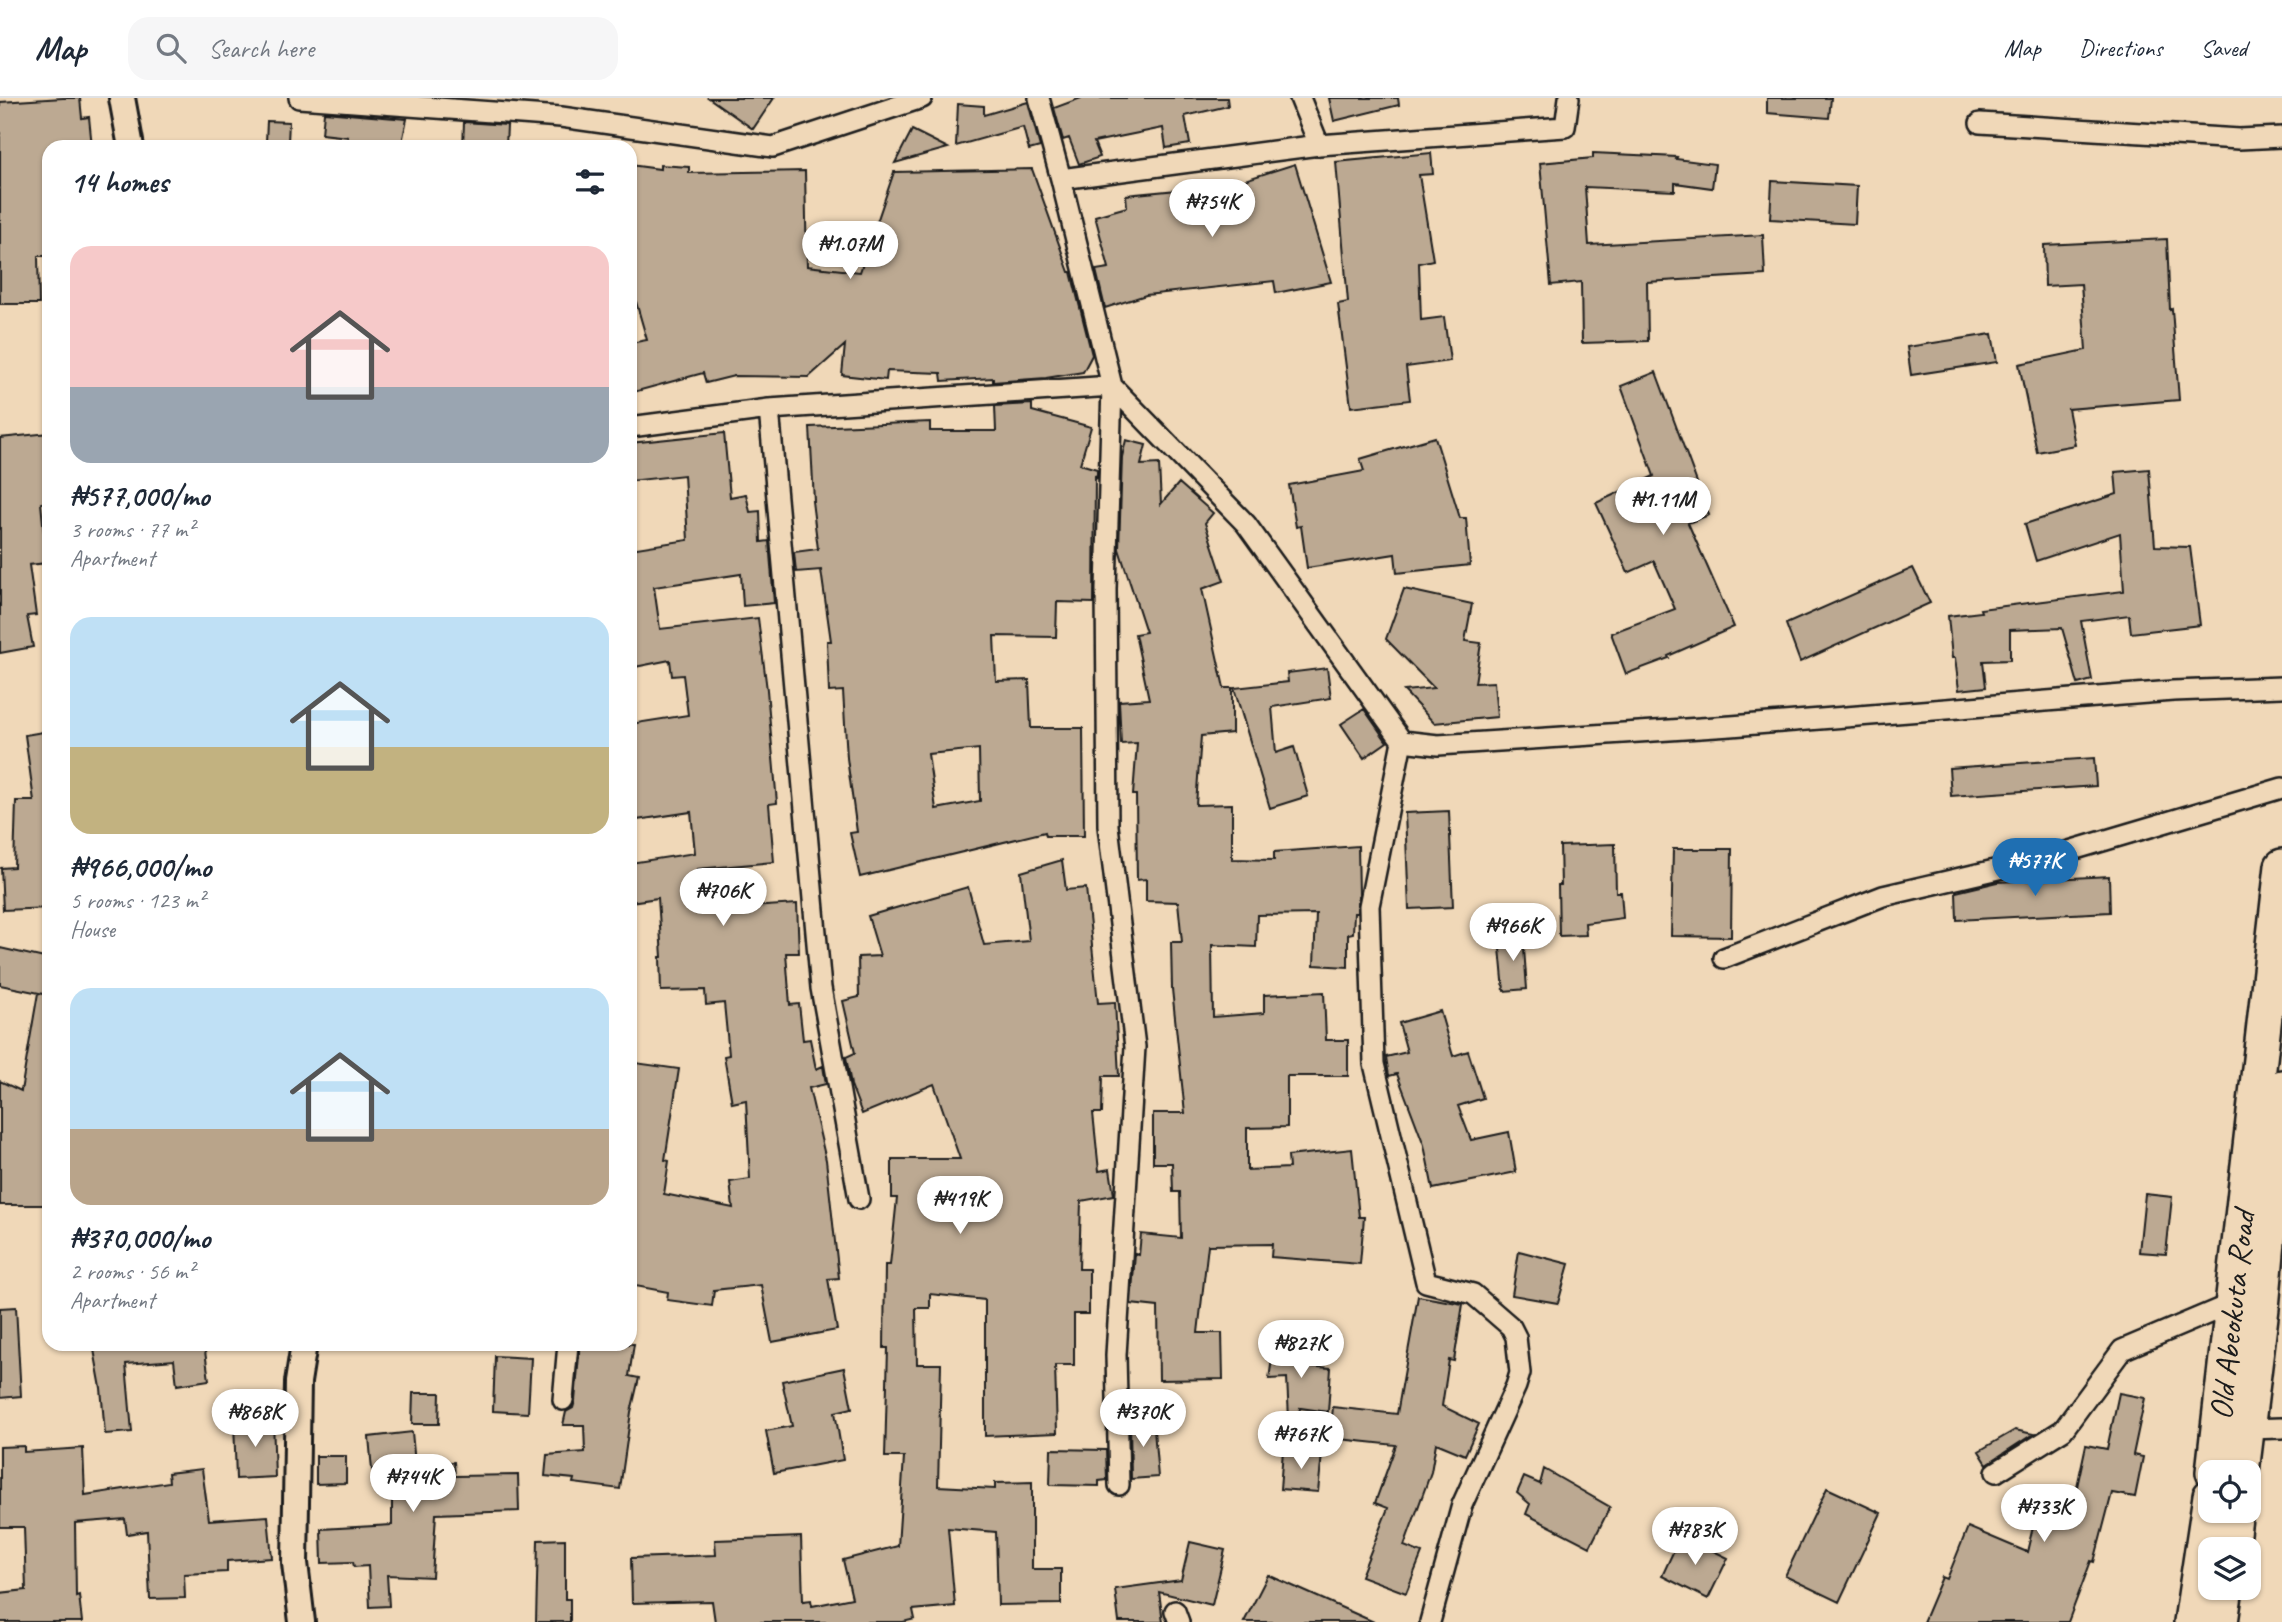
<!DOCTYPE html>
<meta charset="utf-8">
<style>
body{margin:0;font-family:Caveat,sans-serif;background:#f6f6f7;color:#1f2937;height:100vh;display:flex;flex-direction:column;font-size:26px;white-space:nowrap}
*{box-sizing:border-box;margin:0}
p{font-size:23px;color:#747a83}
.icon{flex:none;width:38px;height:38px;fill:none;stroke:currentColor;stroke-width:2;stroke-linecap:round;stroke-linejoin:round}
.map{position:relative;flex:1;overflow:hidden}
.details{position:absolute;left:42px;top:42px;width:595px;height:1211px;display:flex;flex-direction:column;background:#fff;border-radius:21px;box-shadow:0 2px 5px #0004}
.details>*{flex:none}
.buttons{position:absolute;left:2198px;top:1362px;display:grid;gap:14px}
.buttons a{display:grid;place-items:center;width:63px;height:63px;border-radius:14px;background:#fff;box-shadow:0 2px 5px #0004;font-size:35px}
.price{position:absolute;translate:-50% -60px;padding:0 16px;border-radius:24px;background:#fff;color:#222;font-size:23px;line-height:46px;filter:drop-shadow(0 2px 4px #0008)}
.price::after{content:'';position:absolute;left:50%;top:42px;width:21px;height:16px;margin-left:-10px;background:inherit;clip-path:polygon(0 0,100% 0,50% 100%)}
.price.active{background:#1f6fb2;color:#fff}
ul{padding:0;list-style:none}
li{display:grid;align-content:center;gap:14px;height:371px;padding:0 28px}
li span{display:grid;place-items:center;height:217px;border-radius:21px;color:#555}
li>.icon{margin-inline-start:auto}
span .icon{width:126px;height:126px;fill:#fffc;stroke-width:1}
li b{font-size:30px}
h2{display:flex;justify-content:space-between;align-items:center;height:84px;padding:0 28px;font-size:30px}
header{display:flex;align-items:center;gap:42px;box-sizing:border-box;height:98px;padding:0 35px;background:#fff;border-bottom:2px solid #e0e1e3}
header strong{font-size:33px}
nav{display:flex;gap:38px;margin-inline-start:auto;font-size:24px}
.search{width:490px;height:63px;background:#f6f6f7;display:flex;align-items:center;gap:18px;box-sizing:border-box;padding:0 24px;border-radius:21px;color:#747a83;font-size:26px}
.map>svg:first-child{display:block}
</style>
<header>
<strong>Map</strong>
<div class="search"><svg class="icon" aria-label="search" viewBox="0 0 24 24"><circle cx="10" cy="10" r="6"/><path d="M15 15l6 6"/></svg>Search here</div>
<nav><a>Map</a><a>Directions</a><a>Saved</a></nav>
</header>
<div class="map">
<svg width="2282" height="1524" viewBox="0 0 2282 1524">
<rect width="100%" height="100%" fill="#f0d8b8"/>
<filter id="ink" filterUnits="userSpaceOnUse"><feTurbulence type="fractalNoise" baseFrequency=".0143" numOctaves="2"/><feDisplacementMap in="SourceGraphic" scale="14" xChannelSelector="R" yChannelSelector="G"/><feConvolveMatrix kernelMatrix="1 2 1 2 8 2 1 2 1" color-interpolation-filters="sRGB"/></filter>
<g filter="url(#ink)">
<path fill="#bca992" stroke="#1c1c1c" stroke-width="2" fill-rule="evenodd" d="M63,0H80L82,20L89,19L92,49H49V158H38L39,206H0V4Z
M709,0H774L753,31Z
M1081,0H1227L1228,8L1185,18L1190,46L1166,50L1163,30L1094,44L1100,59L1079,66L1069,40L1063,42L1054,10Z
M1329,0H1398L1399,7L1334,23Z
M1767,0H1831L1829,20L1767,15Z
M1028,4L1040,49L1029,52L1023,29L956,48L958,6L984,8V17Z
M324,14L407,21L401,49H347L348,39L322,36Z
M267,23L289,24L288,44H266Z
M464,24L507,27L506,49H463Z
M912,32L948,50L895,65Z
M1431,55L1433,76L1419,77L1433,162L1419,165L1421,222L1444,219L1450,263L1406,269L1410,302L1351,309L1338,206L1348,204L1336,64Z
M1593,55L1677,59L1676,61L1715,66L1712,90L1675,85V93L1585,89L1589,147L1763,137L1765,177L1647,184L1648,243L1582,245L1581,184L1551,187L1540,65L1593,60Z
M1295,66L1331,184L1276,195L1274,183L1146,197L1105,210L1096,172L1109,170L1095,118L1127,109L1126,97L1229,87Z
M630,67L660,71V67L689,69V75L805,73L807,168L860,174L894,74L1032,71L1069,174H1071L1092,257L1083,274L1046,280L993,284V280L942,283L941,275L887,273L886,282L842,277L845,247L809,279L734,278L706,285L703,275L630,295V245L647,242L630,183Z
M1772,83L1857,88L1855,126L1770,121Z
M2167,141L2170,212L2172,211L2179,302L2068,311L2075,347L2037,354L2019,266L2086,252L2081,186L2045,188L2044,147Z
M1992,236L1997,264L1911,277L1907,249Z
M1656,274L1709,417L1688,425L1734,529L1668,558L1669,560L1626,576L1611,535L1675,511L1654,463L1628,475L1596,405L1654,378L1621,288Z
M1032,306V313L1091,329L1080,366L1097,371V381L1095,377L1094,505L1057,504L1056,539L994,538L996,583L1029,582L1031,630H1083L1084,738H1046L1045,734L860,779L850,735L857,734L847,660L843,593L829,594L827,543H831L821,472L796,474L794,454L818,451L812,403H814L810,329L930,324V333H996L995,308ZM979,651L980,703L936,711L928,656Z
M49,335V404L41,405L47,465L29,467L36,517L27,518L33,549L0,555V340Z
M724,335L730,399L746,396L750,414L760,413L761,444L769,443L774,505L743,508L741,476L654,489L660,531L758,520L767,592L777,705L769,706L774,764L698,771L701,812L797,806L799,855H786L790,907L799,906L803,942L810,941L816,971L823,968L826,986L809,990L826,1062L839,1180L828,1181L837,1232L772,1244L761,1187L714,1192L712,1208L667,1202L668,1194L630,1187V1001L636,965L679,971L665,1062L669,1063L664,1096L733,1110L730,1084L750,1081L746,1002L732,1005L724,958L729,957L724,905L706,907L705,892L661,893L660,859H662L658,800L630,804V765L695,755L691,714L630,723V626L688,617L683,577L672,578L670,562L630,570V451L688,442L684,377L630,383V345Z
M1435,339L1460,420H1466L1470,467L1397,475L1395,456L1307,470L1301,428L1296,429L1289,387L1364,373L1360,361Z
M1126,342L1146,347L1141,367L1159,366L1161,406L1179,385L1213,415L1205,425L1224,483L1202,491L1224,590H1232V635L1201,638L1196,707L1232,706V761L1274,762V754L1358,748L1359,796L1357,815H1354L1353,835L1348,836V869L1314,867L1316,816L1257,817L1256,849L1212,847L1213,919L1264,915V897L1324,894L1326,942H1348V978H1287V1029L1247,1030V1072L1289,1070L1288,1058L1352,1051L1359,1119H1364L1360,1166L1271,1159L1272,1146L1208,1147L1198,1235H1222L1223,1281L1159,1282L1158,1209L1131,1206L1135,1156L1139,1157L1141,1136L1181,1140L1180,1094H1173L1172,1065H1153V1015H1185L1172,891L1171,844H1182L1178,804L1146,803V781L1137,782L1136,697H1133L1137,645L1121,646L1119,603L1149,601L1135,536L1146,534L1119,451L1122,359Z
M2149,371L2155,448L2190,449L2200,527L2131,535L2129,517L2081,523L2092,582L2078,586L2062,530L2010,532V562L1983,563L1986,589L1959,592L1955,560H1952L1948,518L1981,514L1980,511L2124,493L2120,435L2036,463L2025,426L2117,396L2115,374Z
M1913,470L1930,505L1800,564L1786,526Z
M1404,491L1472,506L1465,543L1481,545L1475,585L1494,584L1497,619L1434,625L1404,593L1434,590L1386,541Z
M1327,570L1331,600L1272,609L1276,655L1294,649L1308,698L1270,710L1234,590L1288,584L1287,575Z
M1364,611L1387,644L1364,660L1341,626Z
M49,633V810L3,812L1,770L14,769L16,703H34L25,637Z
M2094,660L2096,688L1951,698L1949,670Z
M1449,713L1453,809L1409,811L1405,715Z
M1615,746L1616,794H1621L1623,820L1585,825L1586,837L1559,838L1558,787H1561L1560,748Z
M1673,751H1732L1731,839L1671,838Z
M1062,762L1066,792L1086,790L1098,905L1115,904L1119,978H1103L1102,1015H1093L1099,1073L1110,1071L1114,1097L1081,1103L1079,1171H1089V1216H1074V1267H1055L1057,1335L985,1338V1202L930,1196V1210H916L917,1266H941L938,1388L995,1391V1385L1032,1384V1471H1061V1506L998,1507L996,1434L948,1430L955,1508L913,1512L915,1521L903,1524H715L712,1503L632,1505L631,1460L716,1457L715,1442L801,1439L803,1503L811,1502L812,1508L852,1500L843,1462L898,1448L904,1359H885L888,1250H884L885,1167H890L897,1100H892V1061H960L934,986L862,1016L851,987L846,959L855,955L843,903L859,899L858,859L880,858L868,818L968,789L984,847L1029,843L1021,774Z
M2109,778L2110,814L1957,822L1956,794L1998,784Z
M1523,837L1527,891L1504,893L1499,839Z
M0,850L49,861V1107H0V983L21,993L38,895L44,896L0,887Z
M1440,913L1453,958L1468,953L1483,1000L1458,1008L1471,1042L1509,1034L1516,1074L1433,1091L1424,1047L1397,976L1389,978L1386,959L1407,954L1399,925Z
M2145,1096L2172,1099L2166,1156L2139,1154Z
M1519,1153L1569,1166L1558,1205L1512,1197Z
M1418,1198L1463,1206L1454,1263L1449,1262L1442,1308L1479,1326L1465,1357L1436,1345L1431,1374L1404,1448L1422,1455L1406,1495L1361,1478L1388,1410L1375,1405L1396,1347L1330,1340L1333,1309L1397,1316Z
M16,1209L21,1298L0,1300V1210Z
M93,1246H204L209,1282L177,1287L174,1262L126,1266L132,1334L105,1336L101,1290Z
M580,1246H634L629,1278L639,1280L631,1314L620,1391L573,1385L574,1381L545,1378L547,1357L585,1354L584,1327H563L566,1314L573,1310L575,1303Z
M1274,1247L1309,1251L1306,1268L1331,1270L1328,1314L1300,1310L1298,1321H1289L1287,1280L1269,1281Z
M495,1258L531,1260L528,1315L493,1313Z
M844,1270L852,1310L835,1314L843,1362L774,1375L766,1333L792,1328L782,1283Z
M413,1295H440L439,1326H412Z
M2119,1295L2145,1300L2133,1357L2143,1359L2135,1399L2112,1395L2094,1464L2091,1463L2068,1524H1923L1942,1479L1947,1481L1968,1429L2027,1454L2037,1412L2070,1421L2086,1347L2107,1351Z
M1153,1320L1158,1379L1131,1381L1130,1322Z
M273,1321L275,1379L236,1381L234,1323Z
M2015,1332L2033,1336L1987,1366L1979,1353Z
M412,1334L415,1366L454,1364L455,1378L518,1377L519,1413L436,1416L432,1479L387,1477L389,1508L370,1509L368,1468L354,1469L353,1464L322,1465L321,1431L392,1427V1370L372,1372L369,1339Z
M24,1348V1354L83,1350L85,1397L169,1384L168,1375L202,1371L209,1422L268,1418L272,1460L227,1463V1474L184,1476L185,1500L150,1501L147,1433L127,1436L125,1421L75,1425L76,1498L79,1497L82,1524H0V1495L26,1492L24,1429H0V1349Z
M1051,1351L1106,1352L1107,1382L1099,1383V1388L1050,1387Z
M1283,1352L1322,1356L1318,1394L1280,1391Z
M316,1358H346V1385L316,1386Z
M1544,1371L1610,1409L1590,1449L1526,1416L1530,1406L1517,1395L1524,1379L1540,1386Z
M1827,1390L1881,1415L1839,1504L1785,1478Z
M1681,1437L1728,1460L1708,1501L1662,1478Z
M565,1441V1501H570V1524H536L538,1442Z
M1190,1444L1225,1452L1212,1507L1159,1494L1163,1524H1119L1115,1491L1181,1482Z
M1268,1477L1374,1524H1244Z"/>
<g fill="none" stroke-linecap="round" stroke-linejoin="round">
<defs>
<path id="minor" d="M299,0L561,19L773,49L922,0
M1039,0L1061,81L1112,288L1106,491L1108,728L1135,949L1116,1257L1119,1387
M1300,0L1319,47
M1980,25L2239,41L2282,39
M1061,81L1319,47L1565,29L1569,0
M769,311L821,890L859,1101
M630,329L769,311L1112,288L1246,426L1402,643L1438,647L1731,628L2173,593L2282,589
M1402,643L1369,808L1374,966L1426,1184L1473,1196L1511,1229L1516,1239L1520,1275L1516,1288L1462,1407L1430,1524
M1724,860L1883,798L2042,761L2282,690
M563,1302L568,1246
M2246,1331L2282,1330
M1996,1374L2063,1332L2122,1252L2233,1205
M1175,1513L1179,1524"/>
<path id="tertiary" d="M122,0L131,49
M302,1524L295,1465L298,1284L304,1246"/>
<g id="trunk">
<path id="s1" d="M2213,1374L2282,768"/>
<path d="M2242,1374L2262,1210L2282,989"/>
<path d="M2231,1451L2236,1412"/>
<path d="M2191,1524L2210,1398"/>
<path d="M2221,1524L2226,1489"/>
</g>
</defs>
<use href="#minor" stroke="#1c1c1c" stroke-width="24"/>
<use href="#tertiary" stroke="#1c1c1c" stroke-width="30"/>
<use href="#trunk" stroke="#1c1c1c" stroke-width="38"/>
<use href="#minor" stroke="#f0d8b8" stroke-width="19"/>
<use href="#tertiary" stroke="#f0d8b8" stroke-width="24"/>
<use href="#trunk" stroke="#f0d8b8" stroke-width="33"/>
</g>
</g>
<g text-anchor="middle" stroke-width="7" stroke-linejoin="round" paint-order="stroke">
<g font-size="33" fill="#1c1c1c" stroke="#f0d8b8">
<text dy="12" stroke="none"><textPath href="#s1" startOffset="158">Old Abeokuta Road</textPath></text>
</g>
</g>
</svg>
<div class="buttons">
<a><svg class="icon" aria-label="locate" viewBox="0 0 24 24"><circle cx="12" cy="12" r="6"/><path d="M12 2v4M12 18v4M2 12h4M18 12h4"/></svg></a>
<a><svg class="icon" aria-label="layers" viewBox="0 0 24 24"><path d="M12 4l9 5-9 5-9-5zM3 14l9 5 9-5"/></svg></a>
</div>
<b class="price" style="left:1212px;top:141px">₦754K</b>
<b class="price" style="left:850px;top:183px">₦1.07M</b>
<b class="price" style="left:1663px;top:439px">₦1.11M</b>
<b class="price active" style="left:2035px;top:800px">₦577K</b>
<b class="price" style="left:723px;top:830px">₦706K</b>
<b class="price" style="left:1513px;top:865px">₦966K</b>
<b class="price" style="left:960px;top:1138px">₦419K</b>
<b class="price" style="left:1301px;top:1282px">₦827K</b>
<b class="price" style="left:255px;top:1351px">₦868K</b>
<b class="price" style="left:1143px;top:1351px">₦370K</b>
<b class="price" style="left:1301px;top:1373px">₦767K</b>
<b class="price" style="left:413px;top:1416px">₦744K</b>
<b class="price" style="left:2044px;top:1446px">₦733K</b>
<b class="price" style="left:1695px;top:1469px">₦783K</b>
<section class="details">
<h2>14 homes<svg class="icon" aria-label="filters" viewBox="0 0 24 24"><path d="M4 7h16M4 17h16"/><circle cx="9" cy="7" r="2"/><circle cx="15" cy="17" r="2"/></svg></h2>
<ul>
<li><span style="background:linear-gradient(#f6c9c9 65%,#9aa5b1 0)"><svg class="icon" aria-label="home" viewBox="0 0 24 24"><path d="M3 11l9-7 9 7M6 9v11h12V9"/></svg></span><div><b>₦577,000/mo</b><p>3 rooms · 77 m²</p><p>Apartment</p></div></li>
<li><span style="background:linear-gradient(#bfe0f5 60%,#c2b280 0)"><svg class="icon" aria-label="home" viewBox="0 0 24 24"><path d="M3 11l9-7 9 7M6 9v11h12V9"/></svg></span><div><b>₦966,000/mo</b><p>5 rooms · 123 m²</p><p>House</p></div></li>
<li><span style="background:linear-gradient(#bfe0f5 65%,#b9a48a 0)"><svg class="icon" aria-label="home" viewBox="0 0 24 24"><path d="M3 11l9-7 9 7M6 9v11h12V9"/></svg></span><div><b>₦370,000/mo</b><p>2 rooms · 56 m²</p><p>Apartment</p></div></li>
</ul>
</section>
</div>
